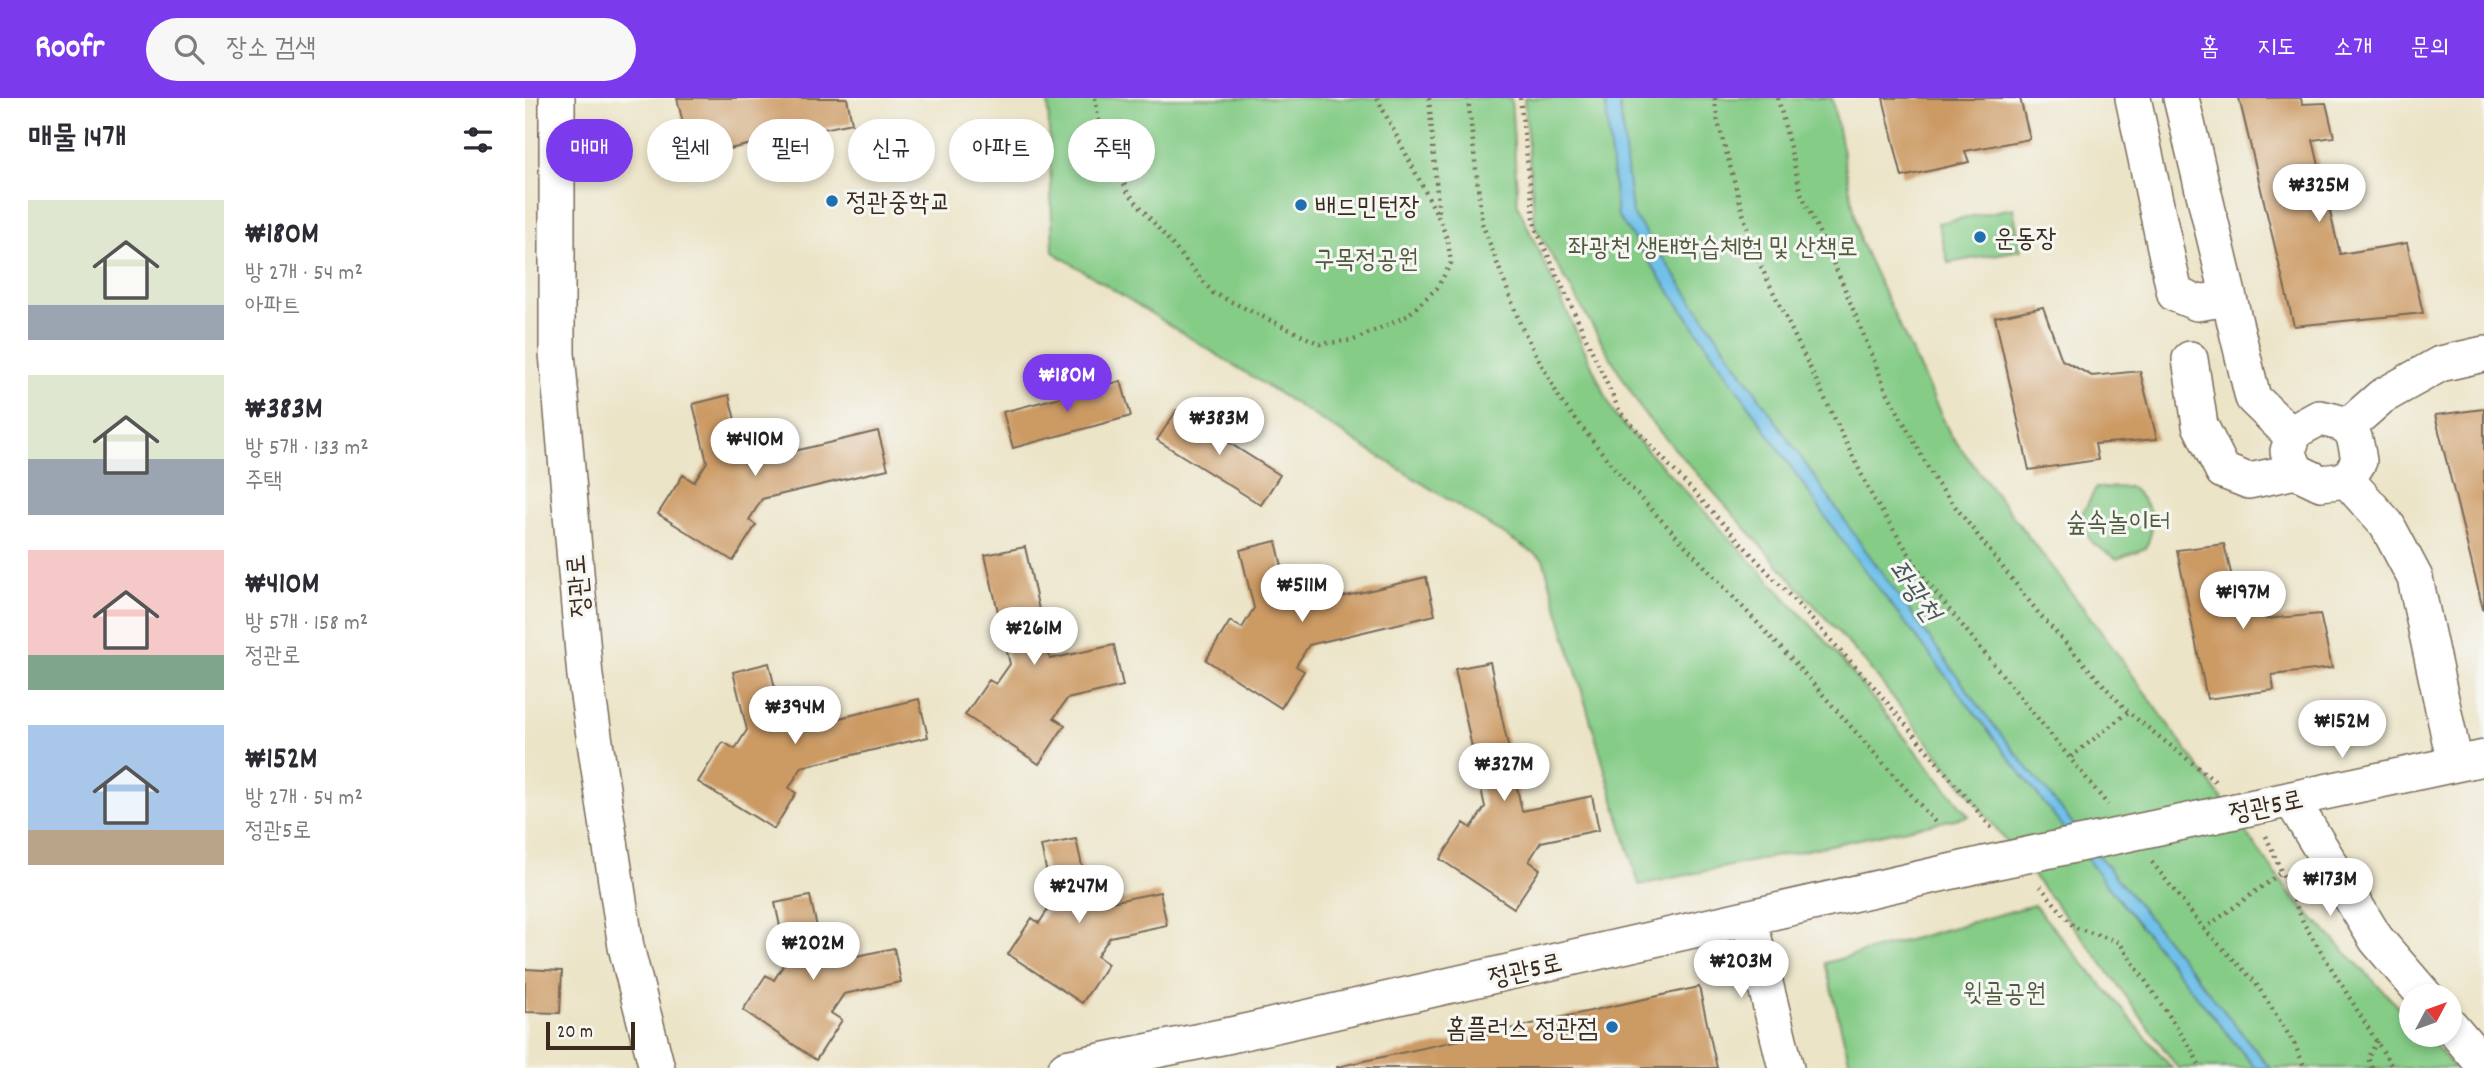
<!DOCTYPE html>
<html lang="ko">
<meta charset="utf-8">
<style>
body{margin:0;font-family:Dekko,"Poor Story",sans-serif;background:#f7f7f7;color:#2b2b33;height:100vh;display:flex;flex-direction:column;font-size:26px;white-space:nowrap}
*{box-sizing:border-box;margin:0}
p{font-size:23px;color:#7c7c81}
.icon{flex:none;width:38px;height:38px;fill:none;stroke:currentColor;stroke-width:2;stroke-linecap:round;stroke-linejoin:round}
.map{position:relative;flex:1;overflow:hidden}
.details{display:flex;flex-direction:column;background:#fff;width:525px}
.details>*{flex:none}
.top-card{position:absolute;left:21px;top:21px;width:665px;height:63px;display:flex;gap:14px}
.needle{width:46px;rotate:49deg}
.buttons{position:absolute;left:1874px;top:886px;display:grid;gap:14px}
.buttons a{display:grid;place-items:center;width:63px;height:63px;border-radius:50%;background:#fff;box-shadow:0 4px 10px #0003;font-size:35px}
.scale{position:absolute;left:21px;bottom:18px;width:89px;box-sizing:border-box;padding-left:7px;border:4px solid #3b2a1e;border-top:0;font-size:19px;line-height:24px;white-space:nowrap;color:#3b2a1e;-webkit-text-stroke:5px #f6f6f2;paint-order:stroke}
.price{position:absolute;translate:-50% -60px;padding:0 16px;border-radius:24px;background:#fff;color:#222;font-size:23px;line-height:46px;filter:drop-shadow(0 2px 4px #0008)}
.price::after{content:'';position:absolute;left:50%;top:42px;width:21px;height:16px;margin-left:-10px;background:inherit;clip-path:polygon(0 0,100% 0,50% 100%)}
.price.current{background:#7c3aed;color:#fff}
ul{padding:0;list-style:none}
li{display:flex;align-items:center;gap:21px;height:175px;padding:0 28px}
li span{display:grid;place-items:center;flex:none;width:196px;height:140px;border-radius:0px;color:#555}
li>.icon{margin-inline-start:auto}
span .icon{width:84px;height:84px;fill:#fffc;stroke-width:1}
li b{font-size:30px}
h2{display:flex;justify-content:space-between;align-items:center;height:84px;padding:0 28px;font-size:30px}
.pill{padding:0 24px;border-radius:32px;background:#fff;box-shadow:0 4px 10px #0003;font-size:24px;line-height:63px}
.pill.current{background:#7c3aed;color:#fff}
header{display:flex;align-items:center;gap:42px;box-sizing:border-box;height:98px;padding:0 35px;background:#7c3aed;color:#fff}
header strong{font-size:33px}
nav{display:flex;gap:38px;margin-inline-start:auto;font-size:24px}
.search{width:490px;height:63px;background:#f7f7f7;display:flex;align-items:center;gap:18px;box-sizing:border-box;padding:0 24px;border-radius:38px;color:#7c7c81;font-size:26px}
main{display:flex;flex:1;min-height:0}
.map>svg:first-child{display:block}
</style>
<header>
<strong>Roofr</strong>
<div class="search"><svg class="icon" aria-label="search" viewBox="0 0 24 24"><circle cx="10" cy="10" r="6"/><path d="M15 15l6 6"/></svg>장소 검색</div>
<nav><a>홈</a><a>지도</a><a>소개</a><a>문의</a></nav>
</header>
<main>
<section class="details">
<h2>매물 14개<svg class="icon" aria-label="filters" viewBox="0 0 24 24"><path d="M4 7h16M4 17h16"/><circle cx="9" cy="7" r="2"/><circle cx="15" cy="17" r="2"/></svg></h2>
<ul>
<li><span style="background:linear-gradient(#dfe7d0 75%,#9aa5b1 0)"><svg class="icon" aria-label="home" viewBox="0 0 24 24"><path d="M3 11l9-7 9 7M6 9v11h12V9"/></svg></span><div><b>₩180M</b><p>방 2개 · 54 m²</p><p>아파트</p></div></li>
<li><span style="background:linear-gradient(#dfe7d0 60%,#9aa5b1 0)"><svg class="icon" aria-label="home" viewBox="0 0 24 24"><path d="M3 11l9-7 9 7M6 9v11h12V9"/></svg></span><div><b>₩383M</b><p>방 5개 · 133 m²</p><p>주택</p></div></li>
<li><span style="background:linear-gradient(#f6c9c9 75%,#7fa58c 0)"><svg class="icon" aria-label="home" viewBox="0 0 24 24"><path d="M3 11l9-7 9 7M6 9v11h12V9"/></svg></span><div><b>₩410M</b><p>방 5개 · 158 m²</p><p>정관로</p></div></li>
<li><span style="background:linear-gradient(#a9c7e8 75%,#b9a48a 0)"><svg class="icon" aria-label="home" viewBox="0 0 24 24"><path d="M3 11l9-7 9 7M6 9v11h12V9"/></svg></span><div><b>₩152M</b><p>방 2개 · 54 m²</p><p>정관5로</p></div></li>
</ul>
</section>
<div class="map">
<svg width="1959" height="970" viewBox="0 0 1959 970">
<rect width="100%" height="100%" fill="#f6f6f2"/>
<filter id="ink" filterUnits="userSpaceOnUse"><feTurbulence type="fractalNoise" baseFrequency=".0143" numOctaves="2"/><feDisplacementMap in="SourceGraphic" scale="14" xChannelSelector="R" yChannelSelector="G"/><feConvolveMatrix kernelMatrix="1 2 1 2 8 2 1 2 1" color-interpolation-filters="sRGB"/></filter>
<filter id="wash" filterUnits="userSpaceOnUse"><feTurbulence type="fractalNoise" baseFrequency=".00686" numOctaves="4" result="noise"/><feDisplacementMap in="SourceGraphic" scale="28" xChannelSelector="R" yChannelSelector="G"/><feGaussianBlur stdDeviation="1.57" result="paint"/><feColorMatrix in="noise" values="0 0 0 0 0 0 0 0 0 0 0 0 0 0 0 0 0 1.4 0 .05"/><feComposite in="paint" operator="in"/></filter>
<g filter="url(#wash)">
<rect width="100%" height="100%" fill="#ece4c7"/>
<path fill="#85cc87" stroke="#607b52" stroke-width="2" d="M523,0H986L993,108L1090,318L1299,541L1444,718L1114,787L1018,461L528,154Z
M999,0H1307L1335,143L1425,336L1578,536L1766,797L1886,922V936H1900L1930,970H1653L1571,857L1339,563L1118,315L1010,129Z
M1488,110L1496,152L1423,165L1413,125Z
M1606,389C1628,412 1633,419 1621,450L1592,461L1567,445L1554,422L1571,390Z
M1509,807L1647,970H1326L1300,865Z"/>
<path fill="#6fc1ea" stroke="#557684" stroke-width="2" d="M1080,0H1094L1107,115L1331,439L1465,623L1745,970H1730L1585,791L1318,444L1092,117Z"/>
<g id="blocks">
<path fill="#cc9a64" d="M152,0H322L327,25L166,59Z
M1358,0H1495L1505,41L1440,53L1444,64L1377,79Z
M1714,0H1776L1777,6L1801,5L1809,39L1788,42L1815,156L1882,145L1898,215L1769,228Z
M1518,209L1537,262L1567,278L1615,273L1632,341L1570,346L1573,362L1504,372L1470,219Z
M596,283L606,318L488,350L478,314Z
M204,297L220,365L353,333L363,371L237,401L224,422L231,427L208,463L133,416L158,377L169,384L182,364L168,306Z
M1959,311V511H1958L1910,317Z
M652,312L755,377L736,407L632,342Z
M751,443L767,511L901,479L910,517L784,547L771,568L779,573L756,610L681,562L705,523L717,530L729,510L715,452Z
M1699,446L1712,500L1741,521L1795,516L1807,570L1747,577L1749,592L1682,601L1652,452Z
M500,449L525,561L589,547L598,588L542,601L529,620L540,627L514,666L440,617L464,582L471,586L485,566L460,457Z
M965,564L997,713L1067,698L1074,732L1016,744L1004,763L1015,771L989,810L915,761L939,725L946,730L960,709L930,571Z
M244,565L260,633L394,601L403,639L277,669L264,690L271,695L249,731L173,684L198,644L210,651L222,632L208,574Z
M551,741L566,808L635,794L642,827L585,839L572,858L583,866L557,905L483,856L507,820L514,825L528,804L516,748Z
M285,798L300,865L369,850L376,884L319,896L306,915L317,922L291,962L218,912L241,877L249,882L262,861L250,805Z
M0,871L37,873L35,915L0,914Z
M1174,889L1192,970H812V969Z"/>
</g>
</g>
<g filter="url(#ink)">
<use href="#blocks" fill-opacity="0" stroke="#796b59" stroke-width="2"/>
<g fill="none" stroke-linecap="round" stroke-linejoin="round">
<defs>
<path id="minor" d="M32,0V255L60,578L101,849L132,970
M1608,0L1650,196L1672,205L1704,200
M1656,0L1728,300L1768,339
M1665,261L1675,327L1698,373L1724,383L1771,373
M1794,320C1827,326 1829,330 1834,363L1822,382L1796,385L1771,373L1763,353L1770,333Z
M1822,329L1856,299L1915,266L1959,256
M1822,382L1862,427L1890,480L1930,666
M1766,701L1851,841L1900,898
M1687,718L1959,660
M1224,820L1261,970
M1925,927L1959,967
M541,970L706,937L1459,766"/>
</defs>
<use href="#minor" stroke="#796b59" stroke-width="38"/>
<path stroke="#796b59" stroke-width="4.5" stroke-dasharray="2 5" stroke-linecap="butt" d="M570,0L574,22L602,93L688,195L795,246L829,242L882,218L912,190L926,165L923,144L915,122L852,0
M904,0L914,118
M943,0L957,125L996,228L1036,303L1098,381L1269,564L1411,725
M995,0L1010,129L1095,314L1351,591L1469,733
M1190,0L1192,20L1228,152L1347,398L1402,484L1583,707
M1253,0L1276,95L1317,184L1361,292L1411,384L1515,517L1603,614L1690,683
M1546,659L1603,614
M1741,738L1779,826L1868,970
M1627,764L1679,831L1730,884L1769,945L1780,970
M1515,788L1549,829L1594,844L1664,947L1676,970
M1679,831L1757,774
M1847,970L1843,960L1852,943"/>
<use href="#minor" stroke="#fff" stroke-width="35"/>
<defs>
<path id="minor-bridge" d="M1459,766L1687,718"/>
</defs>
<use href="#minor-bridge" stroke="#796b59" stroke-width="38" stroke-linecap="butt"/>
<use href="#minor-bridge" stroke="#fff" stroke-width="35"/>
</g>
</g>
<g fill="#1f6fb2" stroke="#f6f6f2" stroke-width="2.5">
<circle cx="307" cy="103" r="7"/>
<circle cx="776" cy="107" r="7"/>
<circle cx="1455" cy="139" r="7"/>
<circle cx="1087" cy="929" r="7"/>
</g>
<g text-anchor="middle" stroke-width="6" stroke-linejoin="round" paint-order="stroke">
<g font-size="26" fill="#3b2a1e" stroke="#f6f6f2" text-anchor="start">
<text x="321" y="112">정관중학교</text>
<text x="790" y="116">배드민턴장</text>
<text x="1469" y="148">운동장</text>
<text x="1073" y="938" text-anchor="end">홈플러스 정관점</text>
</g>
<g font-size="26" fill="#515b3e" stroke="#f6f6f2">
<text x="1188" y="157">좌광천 생태학습체험 및 산책로</text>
<text x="841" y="169">구목정공원</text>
<text x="1593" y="432">숲속놀이터</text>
<text x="1479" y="903">윗골공원</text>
</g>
<g font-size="26" fill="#3b2a1e" stroke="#f6f6f2">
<text transform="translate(52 488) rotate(-95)" y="9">정관로</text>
<text transform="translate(1741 707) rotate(-12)" y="9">정관5로</text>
<text transform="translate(1000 871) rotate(-13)" y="9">정관5로</text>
</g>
<g font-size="28" font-style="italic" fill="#4b575b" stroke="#f6f6f2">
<text transform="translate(1391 492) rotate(54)" y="10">좌광천</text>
</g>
</g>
</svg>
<div class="buttons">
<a><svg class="needle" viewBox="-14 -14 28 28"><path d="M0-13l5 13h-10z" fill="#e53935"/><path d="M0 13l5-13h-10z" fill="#7c7c81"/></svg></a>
</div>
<div class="scale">20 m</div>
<b class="price" style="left:1794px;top:126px">₩325M</b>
<b class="price current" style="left:542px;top:316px">₩180M</b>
<b class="price" style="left:694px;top:359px">₩383M</b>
<b class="price" style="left:230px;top:380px">₩410M</b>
<b class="price" style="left:777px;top:526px">₩511M</b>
<b class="price" style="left:1718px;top:533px">₩197M</b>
<b class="price" style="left:509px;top:569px">₩261M</b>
<b class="price" style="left:270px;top:648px">₩394M</b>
<b class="price" style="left:1817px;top:662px">₩152M</b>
<b class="price" style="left:979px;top:705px">₩327M</b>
<b class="price" style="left:1805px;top:820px">₩173M</b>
<b class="price" style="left:554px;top:827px">₩247M</b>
<b class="price" style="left:288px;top:884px">₩202M</b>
<b class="price" style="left:1216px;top:902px">₩203M</b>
<div class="top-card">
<a class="pill current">매매</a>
<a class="pill">월세</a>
<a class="pill">필터</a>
<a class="pill">신규</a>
<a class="pill">아파트</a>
<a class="pill">주택</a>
</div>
</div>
</main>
